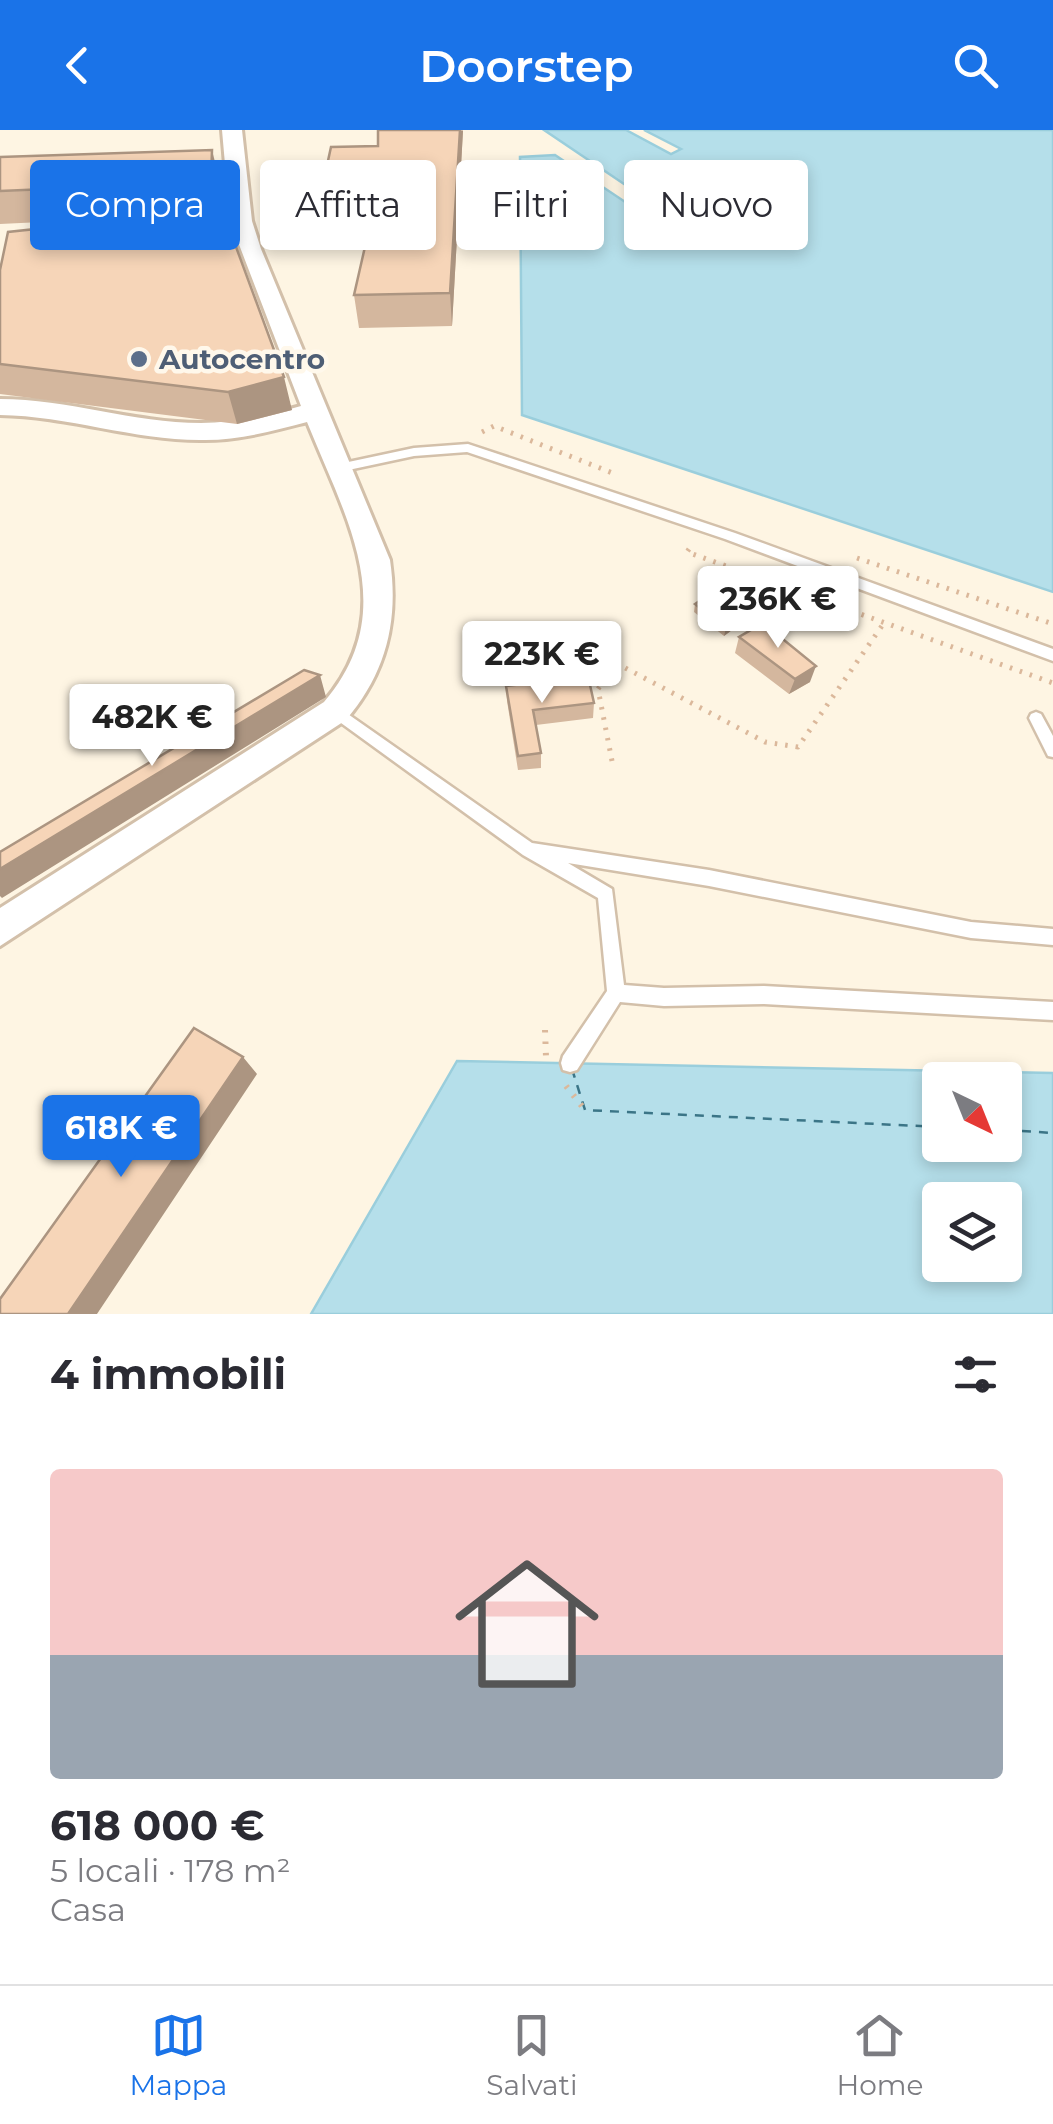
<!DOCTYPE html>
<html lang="it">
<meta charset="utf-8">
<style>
body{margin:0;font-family:Montserrat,sans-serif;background:#f2f2f3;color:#2b2b33;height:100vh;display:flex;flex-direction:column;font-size:38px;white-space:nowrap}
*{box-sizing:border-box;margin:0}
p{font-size:32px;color:#7c7c81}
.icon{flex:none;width:55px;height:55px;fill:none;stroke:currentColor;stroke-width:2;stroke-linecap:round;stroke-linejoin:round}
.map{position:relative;height:1184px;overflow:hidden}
.side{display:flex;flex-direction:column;background:#fff;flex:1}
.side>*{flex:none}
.hud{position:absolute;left:30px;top:30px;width:995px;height:90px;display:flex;gap:20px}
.needle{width:65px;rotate:137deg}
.fabs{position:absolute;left:922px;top:932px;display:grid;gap:20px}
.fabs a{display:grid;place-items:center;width:100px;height:100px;border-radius:10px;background:#fff;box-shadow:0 5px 15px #0003;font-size:50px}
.price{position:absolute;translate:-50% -85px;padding:0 22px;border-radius:10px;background:#fff;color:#222;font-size:32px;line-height:65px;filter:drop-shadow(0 2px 5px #0008)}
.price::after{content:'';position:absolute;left:50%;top:60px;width:30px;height:22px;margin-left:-15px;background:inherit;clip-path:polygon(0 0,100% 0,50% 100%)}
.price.on{background:#1a73e8;color:#fff}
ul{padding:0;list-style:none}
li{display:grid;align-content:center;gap:20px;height:530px;padding:0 50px}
li span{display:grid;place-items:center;height:310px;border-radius:10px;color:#555}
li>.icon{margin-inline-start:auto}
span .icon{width:180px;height:180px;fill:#fffc;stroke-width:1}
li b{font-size:42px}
h2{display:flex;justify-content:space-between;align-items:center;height:120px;padding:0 50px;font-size:42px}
.pill{padding:0 35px;border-radius:10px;background:#fff;box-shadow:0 5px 15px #0003;font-size:35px;line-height:90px}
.pill.on{background:#1a73e8;color:#fff}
header{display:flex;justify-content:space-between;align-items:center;height:130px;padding:0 50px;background:#1a73e8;color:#fff;font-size:45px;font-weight:600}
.tab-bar{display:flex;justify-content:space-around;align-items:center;height:140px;border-top:2px solid #e1e1e2;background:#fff;font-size:28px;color:#7c7c81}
.tab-bar a{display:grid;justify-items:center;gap:5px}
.tab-bar .on{color:#1a73e8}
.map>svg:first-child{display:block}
</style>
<header><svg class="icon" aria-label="back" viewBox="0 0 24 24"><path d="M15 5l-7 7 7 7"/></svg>Doorstep<svg class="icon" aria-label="search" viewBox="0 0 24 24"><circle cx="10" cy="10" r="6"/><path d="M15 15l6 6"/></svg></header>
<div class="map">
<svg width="1053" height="1184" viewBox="0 0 1053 1184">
<rect width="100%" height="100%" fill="#fef5e3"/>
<path fill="#b5dfea" stroke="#9acedc" stroke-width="2.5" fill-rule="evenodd" d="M544,0H626L671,24L681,19L644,0H1053V462L522,285L520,27L555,25L655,92L673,87Z
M457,931L1053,943V1184H311ZM940,950H1005V1015H940ZM940,1070H1005V1135H940Z"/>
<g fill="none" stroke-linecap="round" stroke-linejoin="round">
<path stroke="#3b7587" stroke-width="2.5" stroke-dasharray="9 8" stroke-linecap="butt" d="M572,939L585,980L940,997
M1005,1000L1053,1003"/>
<defs>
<path id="service" d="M468,314L735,403L1053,519V531L725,409L467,322L414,326L339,342L333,338L339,334L414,318Z
M335,575L532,713L709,740L971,792L1053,799V815L971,808L709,756L568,733L612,759L624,855L664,858L764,856L1053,872V890L764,874L664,876L620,872L577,940L570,942L563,940L561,933L563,926L607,861L598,768L523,725L330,585L328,581L330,577Z
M1036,582L1041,584L1053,606V627L1048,626L1029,588L1031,584Z"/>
<path id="minor" d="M222,0H242L252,91L261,119L390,430C399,491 386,543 346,590L0,816V778L324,572C403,480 345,387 307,292C272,301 237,311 200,310C133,310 68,286 0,285V269C68,269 133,293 201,293C235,293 268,285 301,276L230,91Z"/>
</defs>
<use href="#service" stroke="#d3c0aa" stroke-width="5"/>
<use href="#minor" stroke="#d3c0aa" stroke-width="6"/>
<path stroke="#dbb89b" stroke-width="5" stroke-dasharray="2.5 8" stroke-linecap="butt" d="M482,302L494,296L615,344
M689,419L687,422L1053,553
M857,428L1053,494
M612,631L598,559L616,533L765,612L798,617L886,490"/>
<path stroke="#dbb89b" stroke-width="6" stroke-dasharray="2.5 9" stroke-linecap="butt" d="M545,900L546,927
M566,956L585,980"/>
<use href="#service" fill="#fff" fill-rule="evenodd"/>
<use href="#minor" fill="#fff" fill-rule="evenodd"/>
</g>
<path fill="#d4b79e" d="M463,0L452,196L359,198L354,165L365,118H321L316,86Z
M0,27L220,52V80L292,280L237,294L0,264V140L146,87L0,94Z
M695,474L740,494L724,506L694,482Z
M739,507L810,552L789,564L735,523Z
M506,556L594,573L593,588L536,595L541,623V638L518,640L507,571Z"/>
<path fill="#ac9581" d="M460,0L463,1L452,196L450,163Z
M212,20L220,52V84L211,52Z
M284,247L292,280L237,294L228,262Z
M742,486L740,494L724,506L726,498Z
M816,536L810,552L789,564L795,549Z
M320,545L326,567L2,768L0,766V739Z
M243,927L257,944L97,1184H68Z"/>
<path fill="#f6d5b8" stroke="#ac9581" stroke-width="2.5" d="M378,0H460L450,163L354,165L372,86H316L331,17L378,16Z
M212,20L211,52L0,61V27Z
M222,79L284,247L228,262L0,234V140L8,102Z
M711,463L742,486L726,498L695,474Z
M763,493L816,536L795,549L739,507Z
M304,540L320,545L0,739V722Z
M588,546L594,573L533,580L541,623L518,626L506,556Z
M194,898L243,927L68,1184H0V1169Z"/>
<circle fill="#5c6f8a" stroke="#fff8eb" stroke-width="4" cx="139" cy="229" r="10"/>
<g text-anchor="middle" stroke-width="9" stroke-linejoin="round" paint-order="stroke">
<g font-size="28" font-weight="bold" fill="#4e5e75" stroke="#fff8eb" text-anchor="start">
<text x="159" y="239">Autocentro</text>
</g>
</g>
</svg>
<div class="fabs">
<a><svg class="needle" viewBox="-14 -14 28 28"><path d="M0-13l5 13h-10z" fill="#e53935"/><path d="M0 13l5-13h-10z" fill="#7c7c81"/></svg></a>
<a><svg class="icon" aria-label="layers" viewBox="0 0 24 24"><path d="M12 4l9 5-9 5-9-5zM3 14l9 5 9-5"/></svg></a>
</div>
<b class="price" style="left:778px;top:521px">236K €</b>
<b class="price" style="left:542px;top:576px">223K €</b>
<b class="price" style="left:152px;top:639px">482K €</b>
<b class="price on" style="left:121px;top:1050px">618K €</b>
<div class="hud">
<a class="pill on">Compra</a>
<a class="pill">Affitta</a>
<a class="pill">Filtri</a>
<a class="pill">Nuovo</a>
</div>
</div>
<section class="side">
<h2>4 immobili<svg class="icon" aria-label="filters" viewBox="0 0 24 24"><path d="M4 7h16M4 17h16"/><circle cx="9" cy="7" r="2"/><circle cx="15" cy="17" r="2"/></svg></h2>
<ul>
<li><span style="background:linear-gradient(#f6c9c9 60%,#9aa5b1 0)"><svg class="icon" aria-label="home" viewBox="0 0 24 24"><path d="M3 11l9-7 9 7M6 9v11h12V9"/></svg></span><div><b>618 000 €</b><p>5 locali · 178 m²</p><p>Casa</p></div></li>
</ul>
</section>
<nav class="tab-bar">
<a class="on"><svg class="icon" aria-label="map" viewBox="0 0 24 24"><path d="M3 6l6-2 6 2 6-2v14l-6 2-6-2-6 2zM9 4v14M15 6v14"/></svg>Mappa</a>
<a><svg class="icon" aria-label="saved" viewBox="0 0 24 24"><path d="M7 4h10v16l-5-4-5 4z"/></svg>Salvati</a>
<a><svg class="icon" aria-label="home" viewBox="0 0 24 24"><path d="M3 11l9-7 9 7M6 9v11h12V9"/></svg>Home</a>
</nav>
